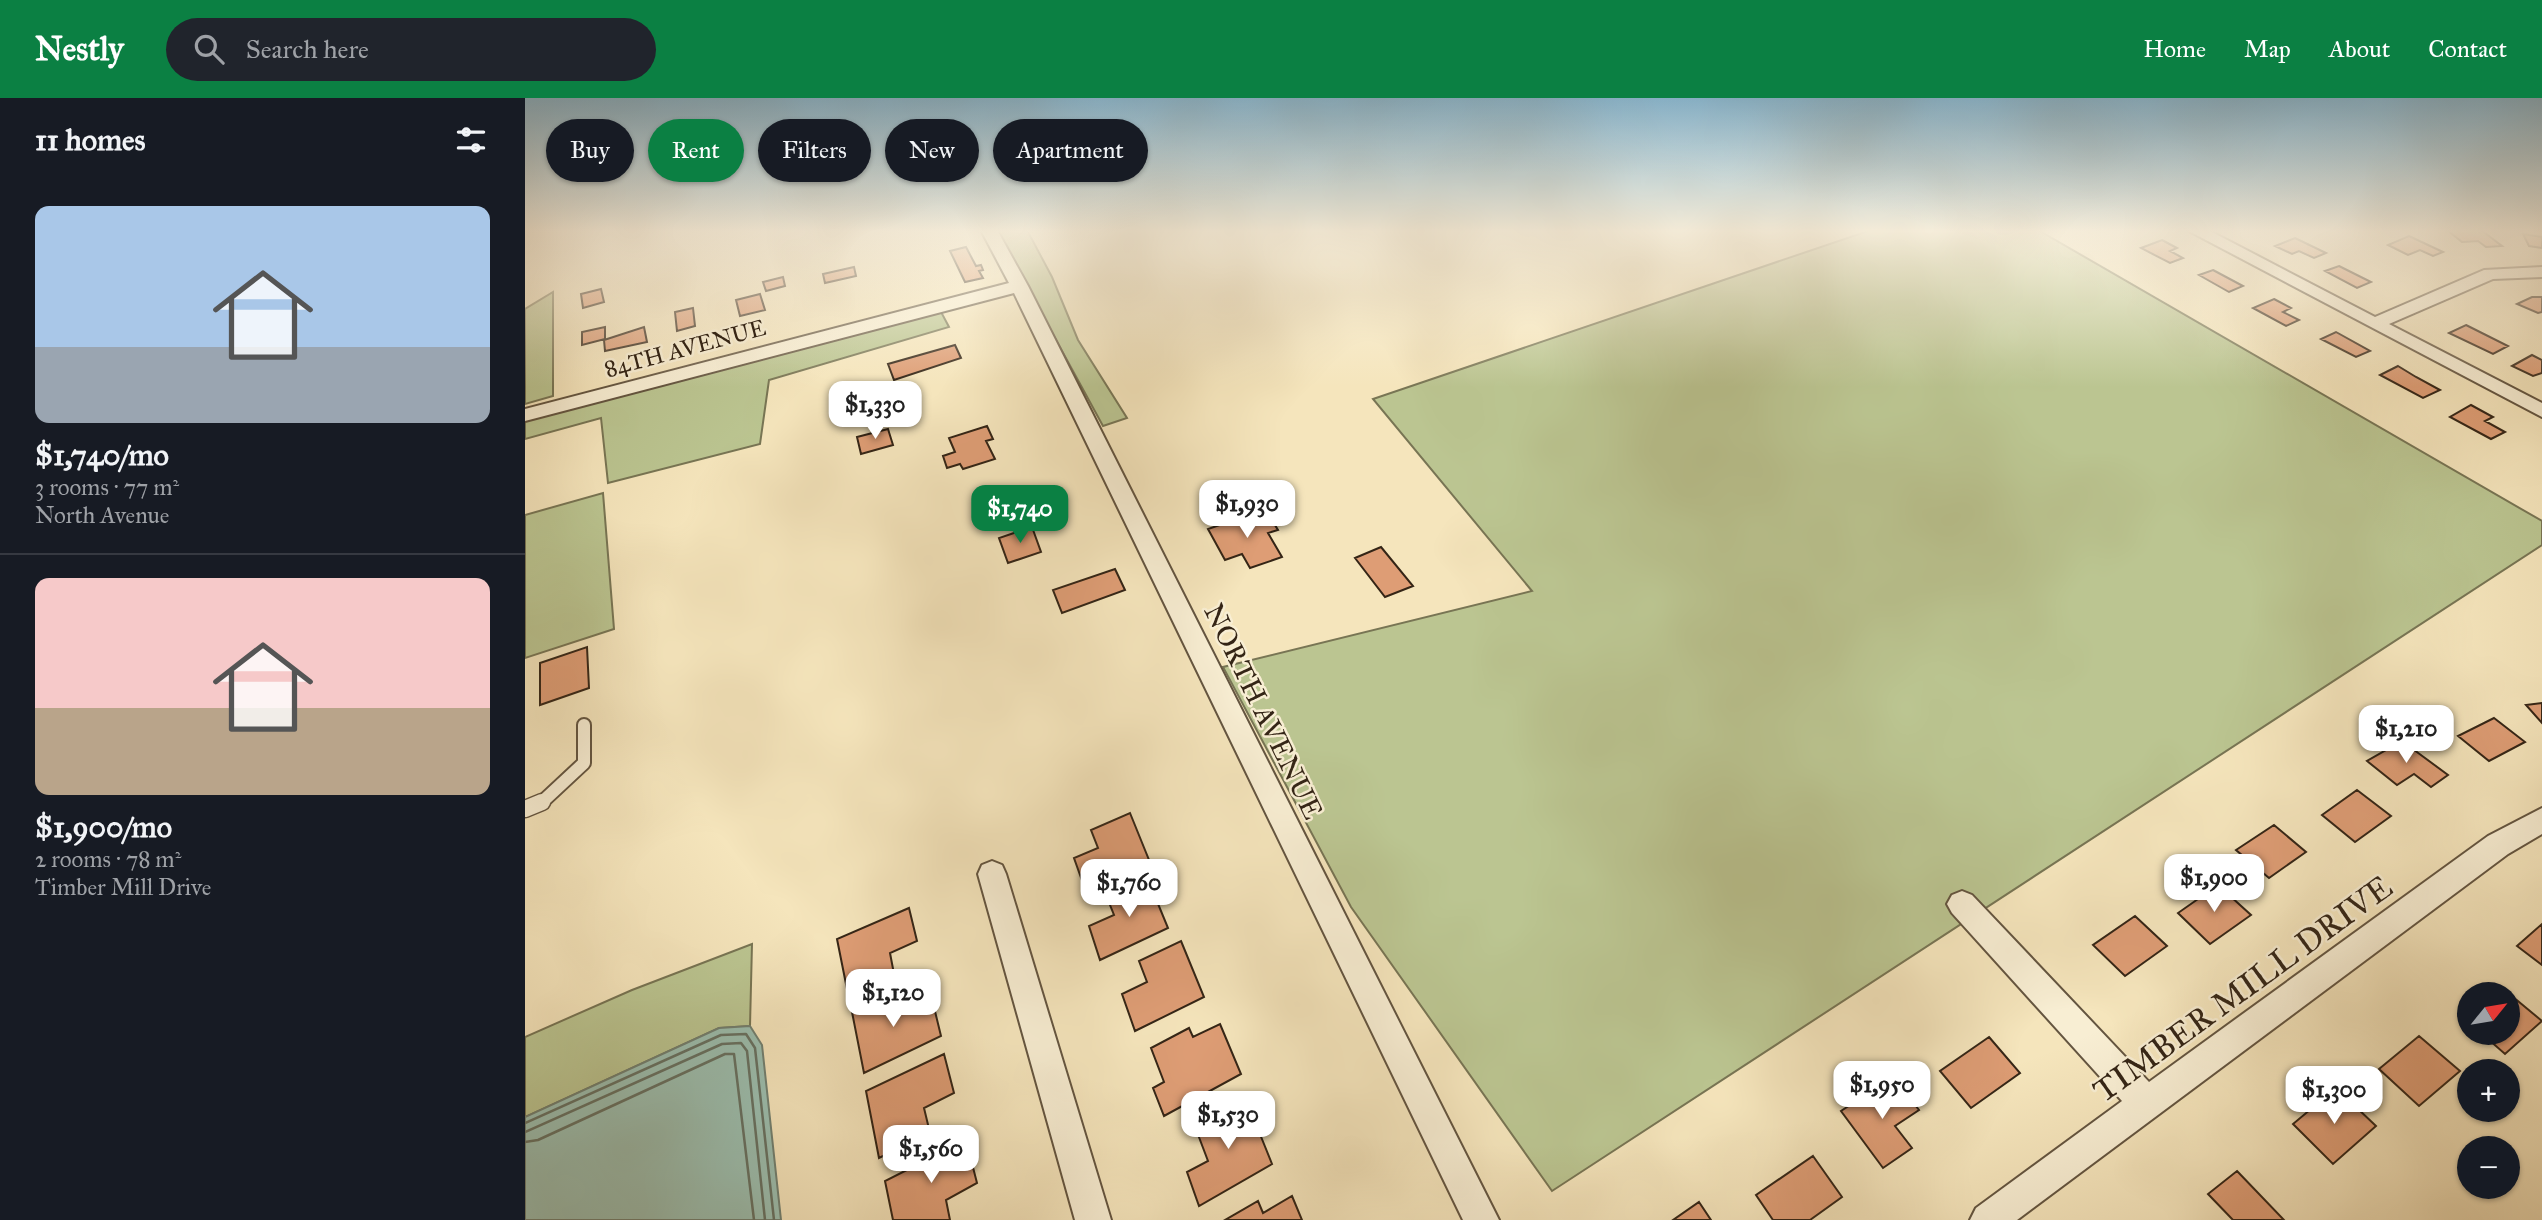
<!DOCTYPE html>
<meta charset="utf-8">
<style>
body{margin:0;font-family:"IM FELL Great Primer",serif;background:#20242c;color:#f1f3f6;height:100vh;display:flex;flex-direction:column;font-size:26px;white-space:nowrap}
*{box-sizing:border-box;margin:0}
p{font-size:23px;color:#9ea1a6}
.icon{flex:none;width:38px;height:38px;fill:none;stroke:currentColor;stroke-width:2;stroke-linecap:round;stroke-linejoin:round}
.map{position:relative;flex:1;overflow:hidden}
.side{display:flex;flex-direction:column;background:#171b24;width:525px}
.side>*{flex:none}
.hud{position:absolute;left:21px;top:21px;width:665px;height:63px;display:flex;gap:14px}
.needle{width:46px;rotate:60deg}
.fabs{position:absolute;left:1932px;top:884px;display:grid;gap:14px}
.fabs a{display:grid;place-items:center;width:63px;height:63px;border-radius:50%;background:#171b24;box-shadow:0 2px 5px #0004;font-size:35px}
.price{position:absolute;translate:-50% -60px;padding:0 16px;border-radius:14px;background:#fff;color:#222;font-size:23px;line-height:46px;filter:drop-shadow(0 2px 4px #0008)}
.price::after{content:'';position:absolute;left:50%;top:42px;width:21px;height:16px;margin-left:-10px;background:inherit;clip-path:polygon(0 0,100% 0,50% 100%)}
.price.on{background:#0b8043;color:#fff}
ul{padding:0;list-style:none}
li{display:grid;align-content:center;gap:14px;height:371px;padding:0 35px}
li+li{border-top:2px solid #363941}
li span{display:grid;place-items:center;height:217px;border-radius:14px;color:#555}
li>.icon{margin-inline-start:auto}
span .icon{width:126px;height:126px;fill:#fffc;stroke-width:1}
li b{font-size:30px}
h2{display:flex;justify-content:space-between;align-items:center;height:84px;padding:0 35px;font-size:30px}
.pill{padding:0 24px;border-radius:32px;background:#171b24;box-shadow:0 2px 5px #0004;font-size:24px;line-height:63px}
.pill.on{background:#0b8043;color:#fff}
header{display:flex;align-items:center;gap:42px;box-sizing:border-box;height:98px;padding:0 35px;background:#0b8043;color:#fff}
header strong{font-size:33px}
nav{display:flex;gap:38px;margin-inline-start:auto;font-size:24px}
.search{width:490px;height:63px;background:#20242c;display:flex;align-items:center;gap:18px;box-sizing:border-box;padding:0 24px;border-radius:38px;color:#9ea1a6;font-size:26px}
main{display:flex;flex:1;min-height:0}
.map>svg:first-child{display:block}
</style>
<header>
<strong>Nestly</strong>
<div class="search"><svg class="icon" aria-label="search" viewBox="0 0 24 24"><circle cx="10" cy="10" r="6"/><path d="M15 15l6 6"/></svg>Search here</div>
<nav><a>Home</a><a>Map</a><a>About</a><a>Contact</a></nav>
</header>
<main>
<section class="side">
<h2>11 homes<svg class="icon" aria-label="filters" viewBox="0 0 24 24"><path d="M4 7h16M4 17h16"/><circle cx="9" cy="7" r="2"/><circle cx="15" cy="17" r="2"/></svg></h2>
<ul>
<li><span style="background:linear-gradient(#a9c7e8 65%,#9aa5b1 0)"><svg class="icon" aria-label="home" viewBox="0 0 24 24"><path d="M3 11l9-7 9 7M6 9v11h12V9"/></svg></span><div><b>$1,740/mo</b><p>3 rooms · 77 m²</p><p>North Avenue</p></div></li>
<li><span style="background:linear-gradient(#f6c9c9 60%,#b9a48a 0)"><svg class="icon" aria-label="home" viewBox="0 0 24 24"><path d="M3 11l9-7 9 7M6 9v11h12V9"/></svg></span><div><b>$1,900/mo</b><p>2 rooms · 78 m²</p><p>Timber Mill Drive</p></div></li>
</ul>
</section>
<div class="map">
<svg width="2017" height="1122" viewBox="0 0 2017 1122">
<rect width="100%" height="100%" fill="#f5e5bc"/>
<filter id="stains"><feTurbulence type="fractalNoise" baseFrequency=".00286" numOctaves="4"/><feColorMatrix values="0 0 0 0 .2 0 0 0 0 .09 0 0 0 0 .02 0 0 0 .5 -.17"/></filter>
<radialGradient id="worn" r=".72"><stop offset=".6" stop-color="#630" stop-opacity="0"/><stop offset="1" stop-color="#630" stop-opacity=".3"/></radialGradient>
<path fill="#bbc591" stroke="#787554" stroke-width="2" d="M471,132H502L527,179L553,242L602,320L578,328Z
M1346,132H1513L2017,423V447L1027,1093L826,809L698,569L1007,493L848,301Z
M28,194V298L0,306V211Z
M415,212L424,229L244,282L235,346L83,385L76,320L0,341V323Z
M78,395L89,531L0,560V417Z
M227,846L225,928L194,930L0,1019V939L107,892Z"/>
<path fill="#9cbfb0" stroke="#728172" stroke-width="2" d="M225,928L237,947L256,1122H0V1019L194,930Z"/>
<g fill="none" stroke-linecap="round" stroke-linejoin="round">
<path stroke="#687263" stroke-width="2.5" d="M0,1025L196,937L221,936L230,950L249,1122
M0,1034L197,946L216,945L222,953L240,1122
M0,1044L13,1042L200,956H209L229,1122"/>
</g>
<path fill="#de9d75" stroke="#342516" stroke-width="2" d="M1922,132H1956L1977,148L1961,149L1953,143L1937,144Z
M1998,136L2017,139V150L2004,148Z
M1884,138L1918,154L1908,158L1895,152L1883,157L1863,147Z
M1770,140L1801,155L1789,160L1774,153L1767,156L1750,148Z
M1637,142L1652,150L1645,153L1658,160L1645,165L1616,150Z
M441,149L451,168L456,167L458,172L454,173L458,180L440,184L425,153Z
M1814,168L1846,184L1832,190L1800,173Z
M329,169L331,178L300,185L298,176Z
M1688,172L1718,188L1704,194L1674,177Z
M258,179L260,188L241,193L238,184Z
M76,191L79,204L58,210L56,196Z
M235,196L240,212L215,218L211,202Z
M2007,199H2017V214L2013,215L1992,206Z
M1749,201L1766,210L1758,214L1774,222L1761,228L1728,210Z
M168,210L170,228L152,233L150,214Z
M1941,227L1983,248L1968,256L1924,235Z
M80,229V241L57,247V234Z
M119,229L122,244L80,253L79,242Z
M1811,234L1845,253L1831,259L1796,241Z
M430,247L436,260L369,282L363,266Z
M2007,257L2017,262V275L2008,278L1987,268Z
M1873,268L1891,279L1915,292L1898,300L1855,277Z
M1946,307L1968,319L1960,323L1980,334L1966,341L1925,319Z
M462,328L468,341L461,343L470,361L438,371L435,366L422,370L418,358L430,354L424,340Z
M363,331L368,347L336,356L332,339Z
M729,415L733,423L745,419L753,432L743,435L757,459L725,470L717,456L700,462L683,431Z
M507,429L516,454L483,465L474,440Z
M856,449L888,488L860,499L830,460Z
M590,471L600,492L537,515L528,492Z
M62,549L64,590L15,607V565Z
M2017,605V625L2001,607Z
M1969,620L2000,644L1964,663L1933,638Z
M1877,643L1923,677L1906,689L1889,676L1872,687L1842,663Z
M1832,692L1866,718L1830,744L1797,717Z
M605,715L624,762L560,791L549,760L573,750L566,732Z
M1749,727L1781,754L1744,780L1711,752Z
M622,779L643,830L575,862L564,828L589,817L581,797Z
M1693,787L1726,817L1685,846L1653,815Z
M384,810L392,843L365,855L369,876L323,896L312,841Z
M1610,818L1642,848L1600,878L1568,847Z
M2017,826V867L1992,848Z
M656,843L679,899L610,933L597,896L622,884L614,863Z
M1976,889L2017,923L1980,956L1955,934H1983V896H1968Z
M374,892L378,914L407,901L416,938L339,975L327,914Z
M695,926L716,976L639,1018L628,990L639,984L626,950L664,930L668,939Z
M1894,938L1935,973L1894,1008L1854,971Z
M1464,939L1495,975L1446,1010L1415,973Z
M419,956L429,995L399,1010L405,1035L354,1060L341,993Z
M1368,979L1394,1012L1370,1028L1387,1050L1358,1070L1316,1013Z
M1811,990L1851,1028L1808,1066L1768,1026Z
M720,999L747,1066L674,1108L662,1074L683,1063L669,1026Z
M441,1042L452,1085L421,1102L425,1122H368L360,1083Z
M1288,1058L1317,1099L1285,1122H1248L1231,1097Z
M1712,1073L1759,1122H1708L1683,1096Z
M767,1098L777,1122H700L733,1103L738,1115Z
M1174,1104L1186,1122H1148Z"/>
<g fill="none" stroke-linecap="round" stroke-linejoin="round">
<defs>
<path id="lane-far1" d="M15,706L59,665V627"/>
<path id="lane" d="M0,711L17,704"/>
<path id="street" d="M456,132H472L503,188L974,1122H938L489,195L0,323V311L484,185Z
M1662,132H1683L1850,219L1959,172L2017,169V179L1968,181L1864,226L2017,305V319Z
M2017,710V736L1983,756L1492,1122H1445L1451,1110L1597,1003L1427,815L1422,806L1427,797L1437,793L1447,797L1624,984L1963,738Z
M467,763L477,767L481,776L586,1122H550L453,776L457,767Z"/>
</defs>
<use href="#lane-far1" stroke="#645540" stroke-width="16"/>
<use href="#lane" stroke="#645540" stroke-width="19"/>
<use href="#street" stroke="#645540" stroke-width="4"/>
<use href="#lane-far1" stroke="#f8eed3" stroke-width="12"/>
<use href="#lane" stroke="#f8eed3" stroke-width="16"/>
<use href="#street" fill="#f8eed3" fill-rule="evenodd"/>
</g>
<linearGradient id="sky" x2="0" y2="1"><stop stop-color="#89b8d2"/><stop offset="0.46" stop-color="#faf3e1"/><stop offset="1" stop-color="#faf3e1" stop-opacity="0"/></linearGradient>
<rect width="2017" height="289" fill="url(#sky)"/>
<g text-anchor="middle" stroke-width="5" stroke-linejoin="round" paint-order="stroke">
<g font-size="23" fill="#342516" stroke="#f8eed3">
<text transform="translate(160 250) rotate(-15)" y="8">84TH AVENUE</text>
</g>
<g font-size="28" fill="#342516" stroke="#f8eed3">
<text transform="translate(739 613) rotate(64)" y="10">NORTH AVENUE</text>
</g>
<g font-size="33" fill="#342516" stroke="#f8eed3">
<text transform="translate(1717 890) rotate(-36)" y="12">TIMBER MILL DRIVE</text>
</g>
</g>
<rect width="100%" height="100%" filter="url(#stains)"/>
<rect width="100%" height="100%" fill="url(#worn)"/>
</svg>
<div class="fabs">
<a><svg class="needle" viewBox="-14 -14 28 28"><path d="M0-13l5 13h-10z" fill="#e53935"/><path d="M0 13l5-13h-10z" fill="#9ea1a6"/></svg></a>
<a>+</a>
<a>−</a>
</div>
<b class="price" style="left:350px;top:343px">$1,330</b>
<b class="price" style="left:722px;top:442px">$1,930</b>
<b class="price on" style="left:495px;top:447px">$1,740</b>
<b class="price" style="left:1881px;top:667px">$1,210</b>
<b class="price" style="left:1689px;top:816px">$1,900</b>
<b class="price" style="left:604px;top:821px">$1,760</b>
<b class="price" style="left:368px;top:931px">$1,120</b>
<b class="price" style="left:1357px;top:1023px">$1,950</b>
<b class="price" style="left:1809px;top:1028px">$1,300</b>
<b class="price" style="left:703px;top:1053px">$1,530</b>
<b class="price" style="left:406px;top:1087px">$1,560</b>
<div class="hud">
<a class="pill">Buy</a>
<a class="pill on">Rent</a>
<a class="pill">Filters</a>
<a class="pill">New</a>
<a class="pill">Apartment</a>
</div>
</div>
</main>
